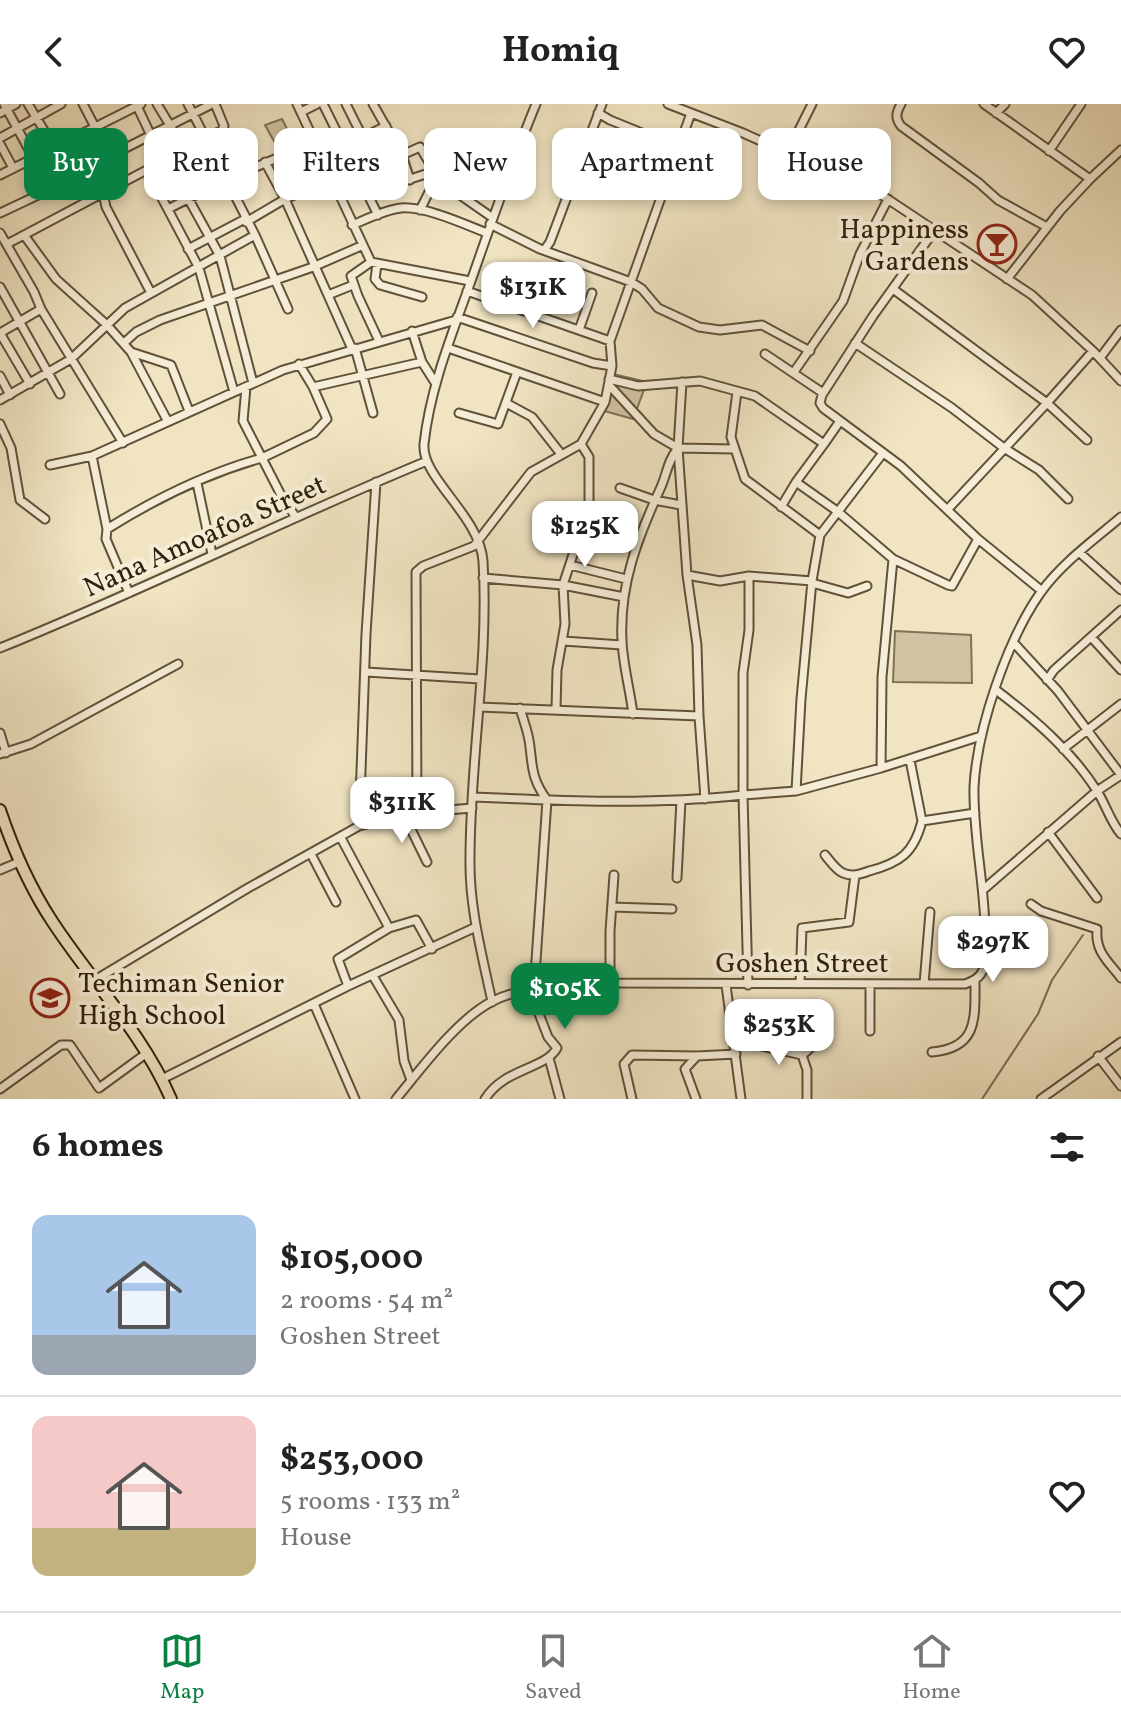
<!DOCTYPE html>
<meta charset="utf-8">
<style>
body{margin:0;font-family:Vollkorn,serif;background:#f2f2f2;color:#222;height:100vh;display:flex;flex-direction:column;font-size:30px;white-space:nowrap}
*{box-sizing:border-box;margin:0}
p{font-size:26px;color:#767676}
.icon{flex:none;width:44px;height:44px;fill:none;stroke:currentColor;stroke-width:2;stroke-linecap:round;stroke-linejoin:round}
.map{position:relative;height:995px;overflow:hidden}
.panel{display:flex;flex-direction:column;background:#fff;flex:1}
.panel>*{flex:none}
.hud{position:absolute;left:24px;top:24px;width:1074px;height:72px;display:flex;gap:16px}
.price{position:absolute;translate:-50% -68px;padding:0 18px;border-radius:16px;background:#fff;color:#222;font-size:26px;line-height:52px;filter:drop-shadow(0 2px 4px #0008)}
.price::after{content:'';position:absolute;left:50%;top:48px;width:24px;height:18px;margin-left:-12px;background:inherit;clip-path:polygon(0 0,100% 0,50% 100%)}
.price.selected{background:#0b8043;color:#fff}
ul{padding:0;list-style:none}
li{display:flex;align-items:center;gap:24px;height:200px;padding:0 32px}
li+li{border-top:2px solid #e0e0e0}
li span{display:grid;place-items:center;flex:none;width:224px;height:160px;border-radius:16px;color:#555}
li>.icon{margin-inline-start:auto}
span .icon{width:96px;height:96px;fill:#fffc;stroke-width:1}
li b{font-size:34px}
h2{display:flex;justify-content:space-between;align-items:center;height:96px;padding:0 32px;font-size:34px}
.chip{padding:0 28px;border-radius:16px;background:#fff;box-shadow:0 4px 12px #0003;font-size:28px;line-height:72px}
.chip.selected{background:#0b8043;color:#fff}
header{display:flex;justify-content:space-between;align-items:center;height:104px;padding:0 32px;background:#fff;font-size:36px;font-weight:700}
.tabs{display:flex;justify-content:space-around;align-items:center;height:112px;border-top:2px solid #e0e0e0;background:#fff;font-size:22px;color:#767676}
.tabs a{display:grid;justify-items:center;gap:4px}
.tabs .selected{color:#0b8043}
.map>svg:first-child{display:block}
</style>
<header><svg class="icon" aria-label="back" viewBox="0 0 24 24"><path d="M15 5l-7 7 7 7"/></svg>Homiq<svg class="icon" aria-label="heart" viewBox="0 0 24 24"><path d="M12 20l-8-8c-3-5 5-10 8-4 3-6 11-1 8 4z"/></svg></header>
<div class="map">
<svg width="1121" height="995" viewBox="0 0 1121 995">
<rect width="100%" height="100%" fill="#f0e4c2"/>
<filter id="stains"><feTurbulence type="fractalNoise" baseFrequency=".0025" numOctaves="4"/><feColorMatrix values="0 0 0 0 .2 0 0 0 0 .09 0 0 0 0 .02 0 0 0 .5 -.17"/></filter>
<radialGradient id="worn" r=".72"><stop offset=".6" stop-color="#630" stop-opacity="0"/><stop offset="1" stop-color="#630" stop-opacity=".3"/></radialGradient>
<path fill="#d0c3a3" stroke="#807257" stroke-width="2" d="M282,15L296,43L280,48L265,21Z
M77,40L86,61L69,69L59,50Z
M613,270L647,278L633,315L601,306Z
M895,527L971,531L972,579L893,578Z"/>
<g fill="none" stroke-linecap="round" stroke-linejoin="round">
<path stroke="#7d6d54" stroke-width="2" d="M982,995L1038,910L1052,876L1083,831"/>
<defs>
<path id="minor" d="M4,0L33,53
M28,0L54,43
M83,0L124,79
M157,0L185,46
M188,0L255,131L288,205
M297,0L371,158L470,177
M323,0L378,111
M346,0L363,34
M373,0L402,51L420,43L437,72L450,84L493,114
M668,0L743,29L883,92L1032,191L1093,247L1121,277
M901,0C896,9 895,14 901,22L979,79L998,96L1047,123
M984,0L1090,75L1060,107L1007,175
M137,2L163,57
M301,8L317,0
M0,9L16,0
M598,9L610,16L679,44
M996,9L1005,0
M75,33L103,89L106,103L151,189
M589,33L671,67
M0,34L61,0
M0,40L13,64
M1049,47L1081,0
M788,48L812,0
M110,52L212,0
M322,54L386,22
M167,56L220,152L253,279
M265,58L285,95L352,245
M381,63L386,83
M147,66L199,164L234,288
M607,69L664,86
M0,71L141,0
M176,74L213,53
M1090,75L1121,46
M572,78L597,86L619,45
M367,89L435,67
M168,105L225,76L315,38
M420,106L437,72
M0,109L91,66
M246,118L285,95L370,59L381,63L402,51L410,76
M490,120L540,145L631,178L642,185L658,204L699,223L720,226L762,221L810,247
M352,121C367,115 384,106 401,104C425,102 464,120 487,129
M934,127L873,212L822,291L820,299L823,304L901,362L978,435L1042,487
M0,129L34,188L41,205L123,339
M24,131L56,175L107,221L131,248L171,261L189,307
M7,140L222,26L224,22L215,0
M188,145L245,115
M545,145L550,138L602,0
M371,158L351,172L358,192L379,237
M377,160L375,175L380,181L422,193
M0,183L60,290
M893,185L1047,299L1093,247
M467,187L610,237
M328,191L353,181
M457,213L593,259L612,262
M579,226L592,189
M412,227L422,258L436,280
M124,239L136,228L160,216L313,163L361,142
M855,239L952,304L1004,344L1039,366L1068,395
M355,244L373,309
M448,244L605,298
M131,248L167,316
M765,250L823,289
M1100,254L1121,226
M794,268L843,197L860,150L888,95
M0,272L10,291
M609,275L638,282L700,277L755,292L824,340L796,378L837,407L893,455L948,481L952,482L978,435
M682,278L678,344L687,471L720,477L749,472
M30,280L0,229L41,205
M609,281L654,330L678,344L734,345
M246,283L243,317L262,354L314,329L327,315L313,283L299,260
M313,283L422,258
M737,288L731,333L745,375L820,431L883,349
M0,296L71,255L125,204L255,131
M506,299L532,313L561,350
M459,309L498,320L517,268
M0,320L11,344L20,396L45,415
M824,340L840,317
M50,361L92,352
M376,378L366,530L359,722L412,709L472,704
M197,379L212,450
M620,384L654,396L681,401
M781,403L796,378
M948,405L1047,299L1087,336
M107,425C155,395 208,369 262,354L282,393L295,412
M1080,449L1121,486
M570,461L626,475
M687,471L697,541L699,612
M483,474L563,481L624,493
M812,477L801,595L796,687L881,664L882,573L893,455
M812,479L848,489L867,482
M129,489L106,435L107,425L92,352L283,266L456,216
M1092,534L1121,566
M563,537L622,541
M1013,538L1058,587L1121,671
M0,544C144,486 283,416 427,357
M366,568L480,575
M1047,576L1054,566L1121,506
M996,586C1033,614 1072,647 1097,687C1106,701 1110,717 1121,730
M479,603L699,612L705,695
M556,605L557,566L565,520L563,481L589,402V353L581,340
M633,610C630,586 623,561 622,537C619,481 638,433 661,383C667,369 668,356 678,344
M0,629L6,649
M1063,645L1121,600
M0,650L31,640L178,560
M910,656L922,717L975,709
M881,664L981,632
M796,687L743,691V569L749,526V472L812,477L820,431
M473,693C562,697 654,701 743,691L748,881
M417,708L416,468L423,462L474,442L531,368L581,340L605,298L612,262L610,237L691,9
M404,711L427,758
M1048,728L1097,794
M341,734L389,824
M311,750L336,798
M825,751C830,757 836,766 843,769C852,773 861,770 869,767C900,759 914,749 922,717
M0,766L19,758
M677,774L681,696
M984,785L1097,687L1121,671
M1031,800L1041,807L1097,825C1095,848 1108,857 1121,874
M612,803L672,805
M373,872L399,916L404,957L411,976
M95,876L248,784L359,722
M610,879V827L614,771
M800,880L802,824L849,818L855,771
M870,880V927
M924,880L930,808
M726,881L741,995
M348,882L338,855L389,824L416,816L432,845
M492,898C482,850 469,803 470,754C470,655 489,556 483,457C480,412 421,374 424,340C430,284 452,230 471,177C492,117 512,58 536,0
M314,900L355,995
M735,941H757L802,951L807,966V995
M932,948C978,944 975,915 975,876
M802,951C817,940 818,935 816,916
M1098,952L1121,982
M549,954L560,995
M162,975L348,882L476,823
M0,985L61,941H70L99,984L147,949
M396,995C421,965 457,915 493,897C523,882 576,879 610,879L965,880C973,877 980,874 983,866C989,853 986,837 985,824C984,777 973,730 974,683C977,625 1007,536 1041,488C1062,459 1094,436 1121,413
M485,995C504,964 546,965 557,944L548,933L534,897V886L547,696C530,673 533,661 529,636C527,625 523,615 520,604
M632,995L624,960L632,951L697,952L736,950
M696,995L685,965L697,952
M1041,995L1121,938"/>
<path id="highway" d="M0,706C13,745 29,782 52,817C91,877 142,928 171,995"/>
</defs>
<use href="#minor" stroke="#615139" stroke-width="11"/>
<use href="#highway" stroke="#31200b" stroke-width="14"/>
<use href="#minor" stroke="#f5edd7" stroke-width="7"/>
<use href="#highway" stroke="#f0e4c2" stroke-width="10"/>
</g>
<defs>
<symbol id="bar-ring" viewBox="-11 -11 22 22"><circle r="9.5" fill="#f5edd7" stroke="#8f2418" stroke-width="1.5"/><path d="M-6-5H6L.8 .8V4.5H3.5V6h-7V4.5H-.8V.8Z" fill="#8f2418"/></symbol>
<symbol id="school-ring" viewBox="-11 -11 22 22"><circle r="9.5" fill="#f5edd7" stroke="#8f2418" stroke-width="1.5"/><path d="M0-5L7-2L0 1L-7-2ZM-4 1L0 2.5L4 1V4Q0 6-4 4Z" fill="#8f2418"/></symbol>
</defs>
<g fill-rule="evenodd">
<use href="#bar-ring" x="975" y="118" width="44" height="44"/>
<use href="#school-ring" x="28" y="872" width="44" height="44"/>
</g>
<g text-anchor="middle" stroke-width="8" stroke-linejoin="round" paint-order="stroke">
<g font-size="28" fill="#31200b" stroke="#f5edd7" text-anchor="end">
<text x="969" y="134">Happiness<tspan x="969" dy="32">Gardens</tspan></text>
<text x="78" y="888" text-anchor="start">Techiman Senior<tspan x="78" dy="32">High School</tspan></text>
</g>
<g font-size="28" fill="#31200b" stroke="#f5edd7">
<text transform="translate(204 431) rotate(-24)" y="10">Nana Amoafoa Street</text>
<text x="802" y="868">Goshen Street</text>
</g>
</g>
<rect width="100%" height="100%" filter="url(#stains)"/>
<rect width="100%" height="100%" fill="url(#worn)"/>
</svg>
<b class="price" style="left:533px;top:226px">$131K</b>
<b class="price" style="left:585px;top:465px">$125K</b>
<b class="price" style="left:402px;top:741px">$311K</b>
<b class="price" style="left:993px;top:880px">$297K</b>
<b class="price selected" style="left:565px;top:927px">$105K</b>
<b class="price" style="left:779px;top:963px">$253K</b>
<div class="hud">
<a class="chip selected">Buy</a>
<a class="chip">Rent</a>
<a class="chip">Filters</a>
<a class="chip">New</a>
<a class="chip">Apartment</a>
<a class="chip">House</a>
</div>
</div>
<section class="panel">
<h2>6 homes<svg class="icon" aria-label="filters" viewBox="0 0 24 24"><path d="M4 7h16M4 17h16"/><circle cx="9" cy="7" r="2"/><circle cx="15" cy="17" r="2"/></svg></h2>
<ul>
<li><span style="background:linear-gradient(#a9c7e8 75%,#9aa5b1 0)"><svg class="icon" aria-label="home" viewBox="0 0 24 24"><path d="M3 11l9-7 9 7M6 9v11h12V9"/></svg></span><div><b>$105,000</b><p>2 rooms · 54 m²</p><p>Goshen Street</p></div><svg class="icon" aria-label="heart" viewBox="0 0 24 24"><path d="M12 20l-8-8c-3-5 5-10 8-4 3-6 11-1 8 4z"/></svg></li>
<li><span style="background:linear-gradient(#f6c9c9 70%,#c2b280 0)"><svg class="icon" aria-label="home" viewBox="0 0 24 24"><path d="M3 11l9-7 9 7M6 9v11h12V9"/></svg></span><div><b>$253,000</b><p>5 rooms · 133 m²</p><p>House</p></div><svg class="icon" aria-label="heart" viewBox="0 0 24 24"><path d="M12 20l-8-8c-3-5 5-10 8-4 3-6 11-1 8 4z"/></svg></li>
</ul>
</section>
<nav class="tabs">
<a class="selected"><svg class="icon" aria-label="map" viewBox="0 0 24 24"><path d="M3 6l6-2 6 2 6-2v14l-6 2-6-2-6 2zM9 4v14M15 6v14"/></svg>Map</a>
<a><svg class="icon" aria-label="saved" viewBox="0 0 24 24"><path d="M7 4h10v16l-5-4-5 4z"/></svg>Saved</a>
<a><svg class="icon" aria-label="home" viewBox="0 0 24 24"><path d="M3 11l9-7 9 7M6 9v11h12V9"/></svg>Home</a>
</nav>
